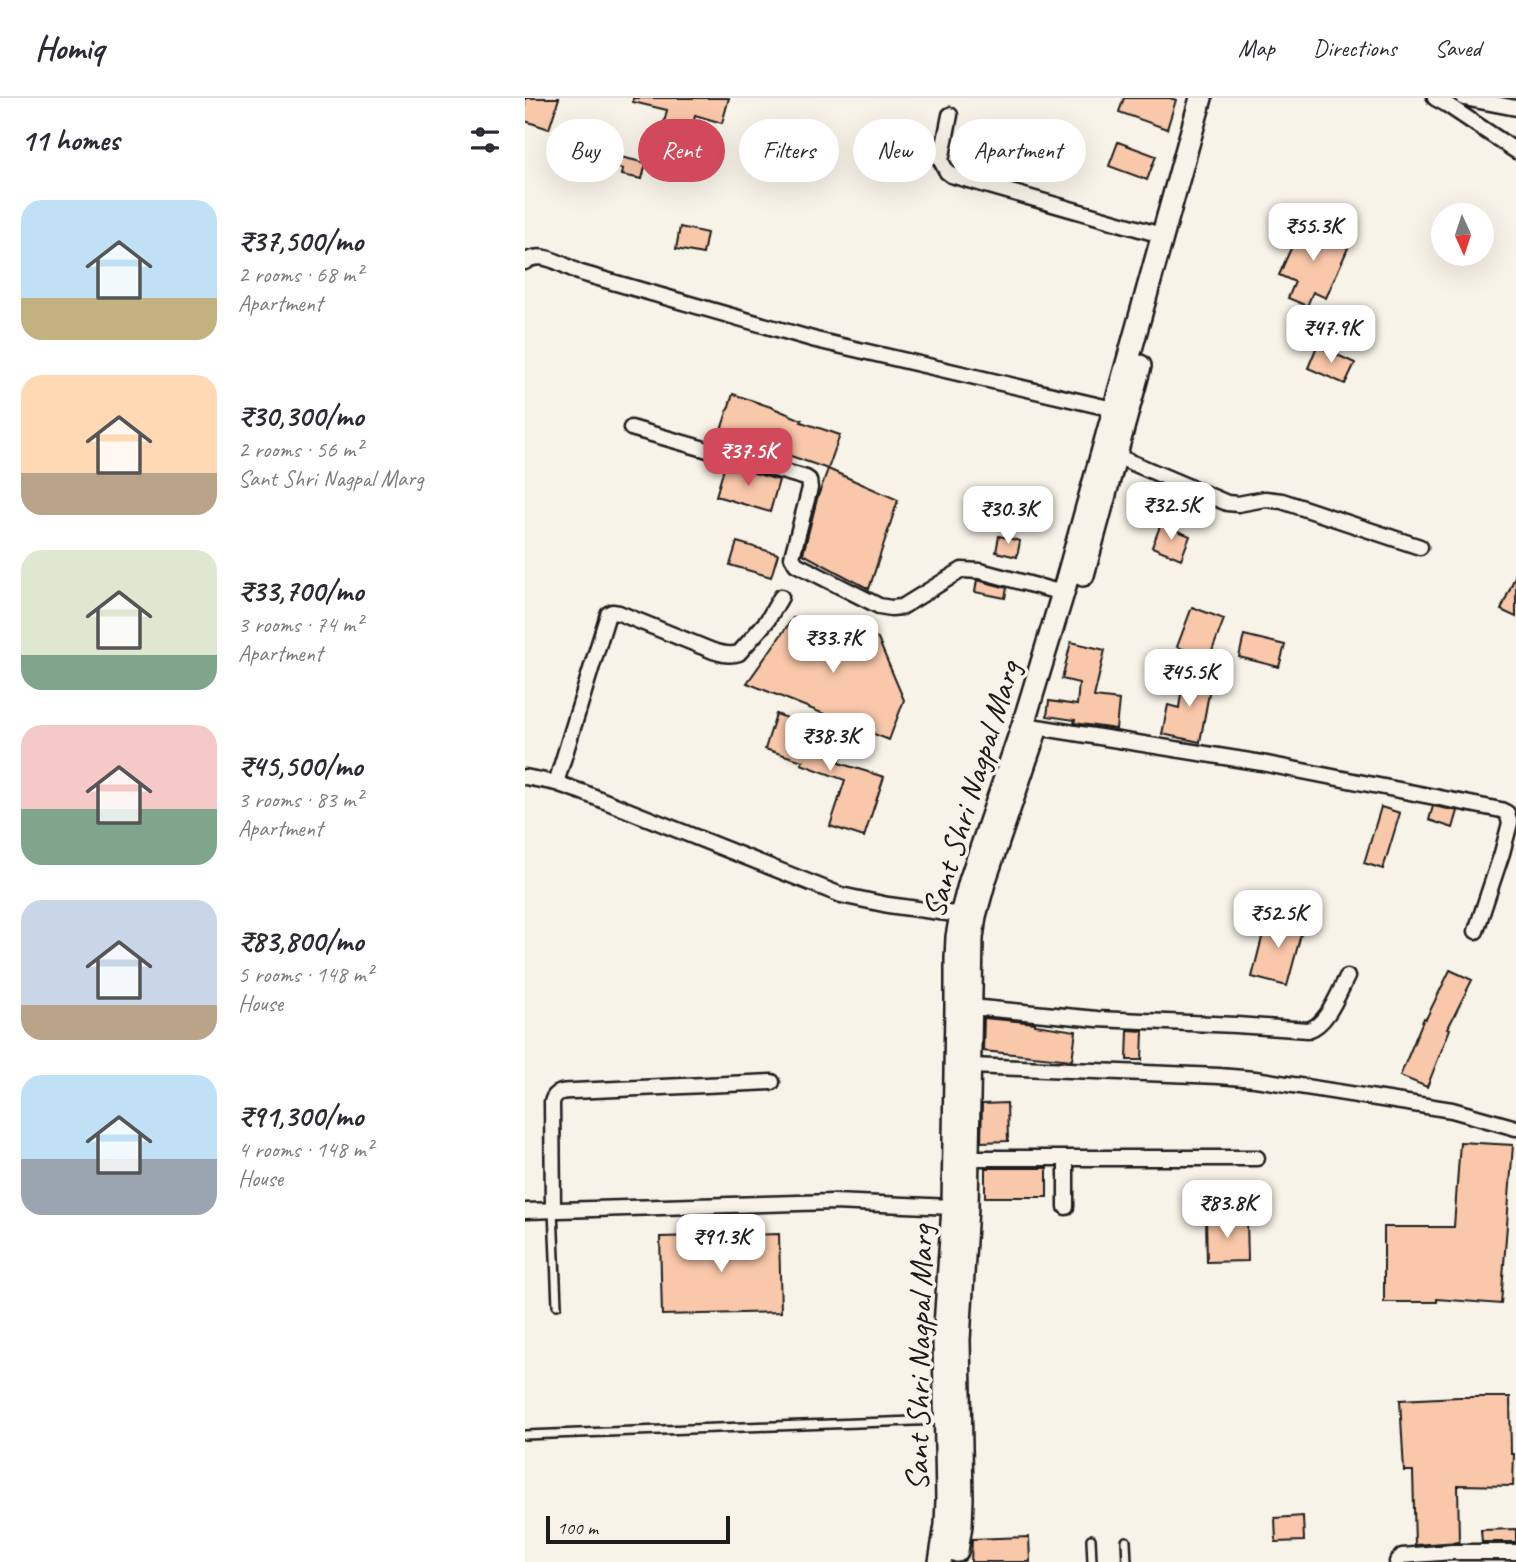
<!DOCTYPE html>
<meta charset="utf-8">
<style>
body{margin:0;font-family:Caveat,sans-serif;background:#f7f7f7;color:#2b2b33;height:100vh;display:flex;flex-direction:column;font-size:26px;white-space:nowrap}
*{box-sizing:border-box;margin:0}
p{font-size:23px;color:#7c7c81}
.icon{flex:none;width:38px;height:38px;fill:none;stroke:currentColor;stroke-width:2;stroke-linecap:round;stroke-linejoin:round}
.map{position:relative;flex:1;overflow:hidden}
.side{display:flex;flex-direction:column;background:#fff;width:525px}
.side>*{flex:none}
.guide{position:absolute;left:21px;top:21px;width:665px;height:63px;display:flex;gap:14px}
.needle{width:46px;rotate:177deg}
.controls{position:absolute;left:906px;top:105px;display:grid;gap:14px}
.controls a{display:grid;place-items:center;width:63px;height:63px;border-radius:50%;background:#fff;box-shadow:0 7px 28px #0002;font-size:35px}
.scale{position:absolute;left:21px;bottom:18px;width:184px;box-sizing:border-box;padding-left:7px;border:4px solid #1c1c1c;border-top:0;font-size:19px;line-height:24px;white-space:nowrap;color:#1c1c1c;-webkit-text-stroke:5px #f7f3e8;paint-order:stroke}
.price{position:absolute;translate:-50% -60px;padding:0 16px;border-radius:14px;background:#fff;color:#222;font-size:23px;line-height:46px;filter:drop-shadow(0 2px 4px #0008)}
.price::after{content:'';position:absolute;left:50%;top:42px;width:21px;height:16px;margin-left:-10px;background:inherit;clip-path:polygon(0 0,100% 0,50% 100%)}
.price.current{background:#d1495b;color:#fff}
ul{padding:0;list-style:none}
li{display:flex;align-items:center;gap:21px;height:175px;padding:0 21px}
li span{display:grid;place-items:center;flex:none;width:196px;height:140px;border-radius:21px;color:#555}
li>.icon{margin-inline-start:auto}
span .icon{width:84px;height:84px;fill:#fffc;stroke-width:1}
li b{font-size:30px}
h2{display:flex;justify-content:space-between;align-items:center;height:84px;padding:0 21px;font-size:30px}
.tag{padding:0 24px;border-radius:32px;background:#fff;box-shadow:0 7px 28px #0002;font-size:24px;line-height:63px}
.tag.current{background:#d1495b;color:#fff}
header{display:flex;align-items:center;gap:42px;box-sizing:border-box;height:98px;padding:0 35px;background:#fff;border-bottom:2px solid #e1e1e2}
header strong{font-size:33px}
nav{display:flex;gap:38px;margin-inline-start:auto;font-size:24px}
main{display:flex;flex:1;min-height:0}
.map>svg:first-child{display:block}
</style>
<header>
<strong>Homiq</strong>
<nav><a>Map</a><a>Directions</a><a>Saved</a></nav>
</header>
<main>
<section class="side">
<h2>11 homes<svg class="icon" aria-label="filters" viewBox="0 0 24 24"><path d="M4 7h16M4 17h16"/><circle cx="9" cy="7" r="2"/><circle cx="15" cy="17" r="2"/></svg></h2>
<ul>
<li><span style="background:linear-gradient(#bfe0f5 70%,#c2b280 0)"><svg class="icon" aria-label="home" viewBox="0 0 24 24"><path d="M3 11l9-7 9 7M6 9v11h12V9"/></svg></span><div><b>₹37,500/mo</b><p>2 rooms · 68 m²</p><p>Apartment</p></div></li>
<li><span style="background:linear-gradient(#ffd9b3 70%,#b9a48a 0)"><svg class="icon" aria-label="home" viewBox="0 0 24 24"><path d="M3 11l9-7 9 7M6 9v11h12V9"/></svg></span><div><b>₹30,300/mo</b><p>2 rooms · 56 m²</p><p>Sant Shri Nagpal Marg</p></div></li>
<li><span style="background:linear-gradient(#dfe7d0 75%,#7fa58c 0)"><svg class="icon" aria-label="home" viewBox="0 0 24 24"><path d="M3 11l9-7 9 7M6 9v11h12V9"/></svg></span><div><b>₹33,700/mo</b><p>3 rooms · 74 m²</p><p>Apartment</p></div></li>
<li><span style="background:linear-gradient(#f6c9c9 60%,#7fa58c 0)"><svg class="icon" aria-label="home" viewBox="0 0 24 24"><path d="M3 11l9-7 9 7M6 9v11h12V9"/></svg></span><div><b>₹45,500/mo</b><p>3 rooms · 83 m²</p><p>Apartment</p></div></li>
<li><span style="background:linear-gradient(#c9d6e8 75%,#b9a48a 0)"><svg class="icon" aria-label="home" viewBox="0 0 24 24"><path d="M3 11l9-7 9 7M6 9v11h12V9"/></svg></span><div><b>₹83,800/mo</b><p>5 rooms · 148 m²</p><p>House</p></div></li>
<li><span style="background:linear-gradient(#bfe0f5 60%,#9aa5b1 0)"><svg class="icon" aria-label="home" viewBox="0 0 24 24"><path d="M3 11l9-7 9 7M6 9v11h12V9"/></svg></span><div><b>₹91,300/mo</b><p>4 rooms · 148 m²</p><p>House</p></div></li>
</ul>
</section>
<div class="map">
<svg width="991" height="1464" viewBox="0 0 991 1464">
<rect width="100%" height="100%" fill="#f7f3e8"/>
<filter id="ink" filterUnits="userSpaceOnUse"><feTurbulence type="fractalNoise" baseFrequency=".0143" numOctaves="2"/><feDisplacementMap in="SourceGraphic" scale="14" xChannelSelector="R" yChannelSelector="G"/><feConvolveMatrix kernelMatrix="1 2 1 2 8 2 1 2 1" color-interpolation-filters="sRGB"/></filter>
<g filter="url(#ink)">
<path fill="#f9c7a9" stroke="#1c1c1c" stroke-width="2" d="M0,0H34L24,31L0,23Z
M108,0H204L197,25L170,17L168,30L139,25L142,12L108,4Z
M599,0H645L651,2L642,31L594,14Z
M41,40L89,49L87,57L121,65L117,81L97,77L98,71L56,61L55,65L36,60Z
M593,44L631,58L622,82L584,68Z
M785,124L817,138L814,146L823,150L801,200L788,194L782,208L763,200L770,184L754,177L772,137L778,139Z
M155,129L182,135L178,156L151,151Z
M792,248L830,265L820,286L783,270Z
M208,296L246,309L277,322L276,324L315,337L303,371L263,357L260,364L256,363L234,354L235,352L194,338Z
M200,367L254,382L245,414L191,398Z
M303,371L373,402L344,491L278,456L292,401Z
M636,426L665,438L656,461L627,449Z
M474,438L495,443L492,459L471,454Z
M212,444L253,456L246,479L205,467Z
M991,476V519L976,512Z
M452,482L482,490L480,500L450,494Z
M667,509L699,521L684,561L652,549Z
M268,520L304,522L353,541L379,602L364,642L222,585Z
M719,537L760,547L754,569L714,559Z
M546,544L580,552L569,599L594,602L591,631L549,625L550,622L522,618L524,603L552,607L554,585L537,581Z
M659,575L687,579L675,644L637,636L643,607L654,610Z
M251,616L277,625L274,634L320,650L314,665L359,679L339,739L305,728L320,682L276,666L278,663L240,651Z
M908,708L933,713L928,730L904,722Z
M856,709L875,715L858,771L839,765Z
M743,816L779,825L762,888L727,879Z
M925,872L947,882L923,930L925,931L902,989L875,978L899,920L901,921Z
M459,920L510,925V927L551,933L547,962L458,953Z
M603,932L618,933L617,962H602Z
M482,1005L483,1043L456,1044L457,1006Z
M935,1044L988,1047L976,1206L912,1201V1204H859V1129H929Z
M460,1070H522V1099H460Z
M722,1121L723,1163L682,1164L681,1122Z
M254,1136L256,1214L137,1217L135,1139Z
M934,1299H985L986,1356H989L988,1388L933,1387L934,1444L890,1447L888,1373H879L875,1302Z
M778,1418L779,1443L751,1444L750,1420Z
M991,1431V1444H957L956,1432Z
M504,1439L505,1464H446L447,1441Z"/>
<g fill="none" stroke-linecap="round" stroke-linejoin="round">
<defs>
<path id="service" d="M28,1112L32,1207
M0,1337L417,1322
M566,1441L567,1464
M601,1443L602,1464"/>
<path id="minor" d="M910,0L921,6L991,53
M939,0L991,10
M425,17L416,63L422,74L426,77L636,137
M0,164C16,151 39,168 56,175L291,242L588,311
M106,330L281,380L284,382L285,390L268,455L267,459L271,466L354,508L366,510L377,509L437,472L455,473L538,495
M591,358L702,405L713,406L740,401L757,403L895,449
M512,629L737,665L976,712L982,715L985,725L977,755L951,833
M0,679L31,685L57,694L316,797L363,807L444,818
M31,685L83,516L87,514L94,515L188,553C197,556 205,558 214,555L242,523L256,499
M446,909L572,921L711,927L783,932C802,927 813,896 822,879
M445,968L694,978L730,981L927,1012L991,1030
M443,1060H732
M541,1060V1109
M28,1111L27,1004C30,993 39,993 48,993L247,984
M0,1113L308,1104L428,1109
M872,1464L877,1458L927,1454H991"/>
<path id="secondary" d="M558,477L615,268
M432,1453L436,1427L437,1401L434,1242L442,1109L447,840L450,818L459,785L510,635
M415,1464L421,1427L422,1402L419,1243L428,1109L431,909V861L432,839L436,817L445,783L498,627L538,495L676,0"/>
</defs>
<use href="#service" stroke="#1c1c1c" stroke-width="12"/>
<use href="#minor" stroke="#1c1c1c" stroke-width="19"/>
<use href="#secondary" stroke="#1c1c1c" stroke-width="26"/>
<use href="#service" stroke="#f7f3e8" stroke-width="7"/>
<use href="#minor" stroke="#f7f3e8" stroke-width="14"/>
<use href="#secondary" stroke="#f7f3e8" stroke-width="21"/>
</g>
</g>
<g text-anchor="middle" stroke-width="7" stroke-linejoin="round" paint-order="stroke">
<g font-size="33" fill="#1c1c1c" stroke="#f7f3e8">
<text transform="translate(445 691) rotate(-73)" y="12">Sant Shri Nagpal Marg</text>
<text transform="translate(393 1260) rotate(-89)" y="12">Sant Shri Nagpal Marg</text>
</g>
</g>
</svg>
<div class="controls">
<a><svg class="needle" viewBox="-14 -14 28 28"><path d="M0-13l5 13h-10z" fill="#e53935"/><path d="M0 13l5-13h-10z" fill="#7c7c81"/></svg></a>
</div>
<div class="scale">100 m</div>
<b class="price" style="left:788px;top:165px">₹55.3K</b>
<b class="price" style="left:806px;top:267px">₹47.9K</b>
<b class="price current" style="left:223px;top:390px">₹37.5K</b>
<b class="price" style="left:646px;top:444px">₹32.5K</b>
<b class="price" style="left:483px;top:448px">₹30.3K</b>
<b class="price" style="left:308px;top:577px">₹33.7K</b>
<b class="price" style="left:664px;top:611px">₹45.5K</b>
<b class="price" style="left:305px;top:675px">₹38.3K</b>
<b class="price" style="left:753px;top:852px">₹52.5K</b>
<b class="price" style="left:702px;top:1142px">₹83.8K</b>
<b class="price" style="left:196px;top:1176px">₹91.3K</b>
<div class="guide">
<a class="tag">Buy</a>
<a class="tag current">Rent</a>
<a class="tag">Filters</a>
<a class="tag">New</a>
<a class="tag">Apartment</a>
</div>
</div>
</main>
